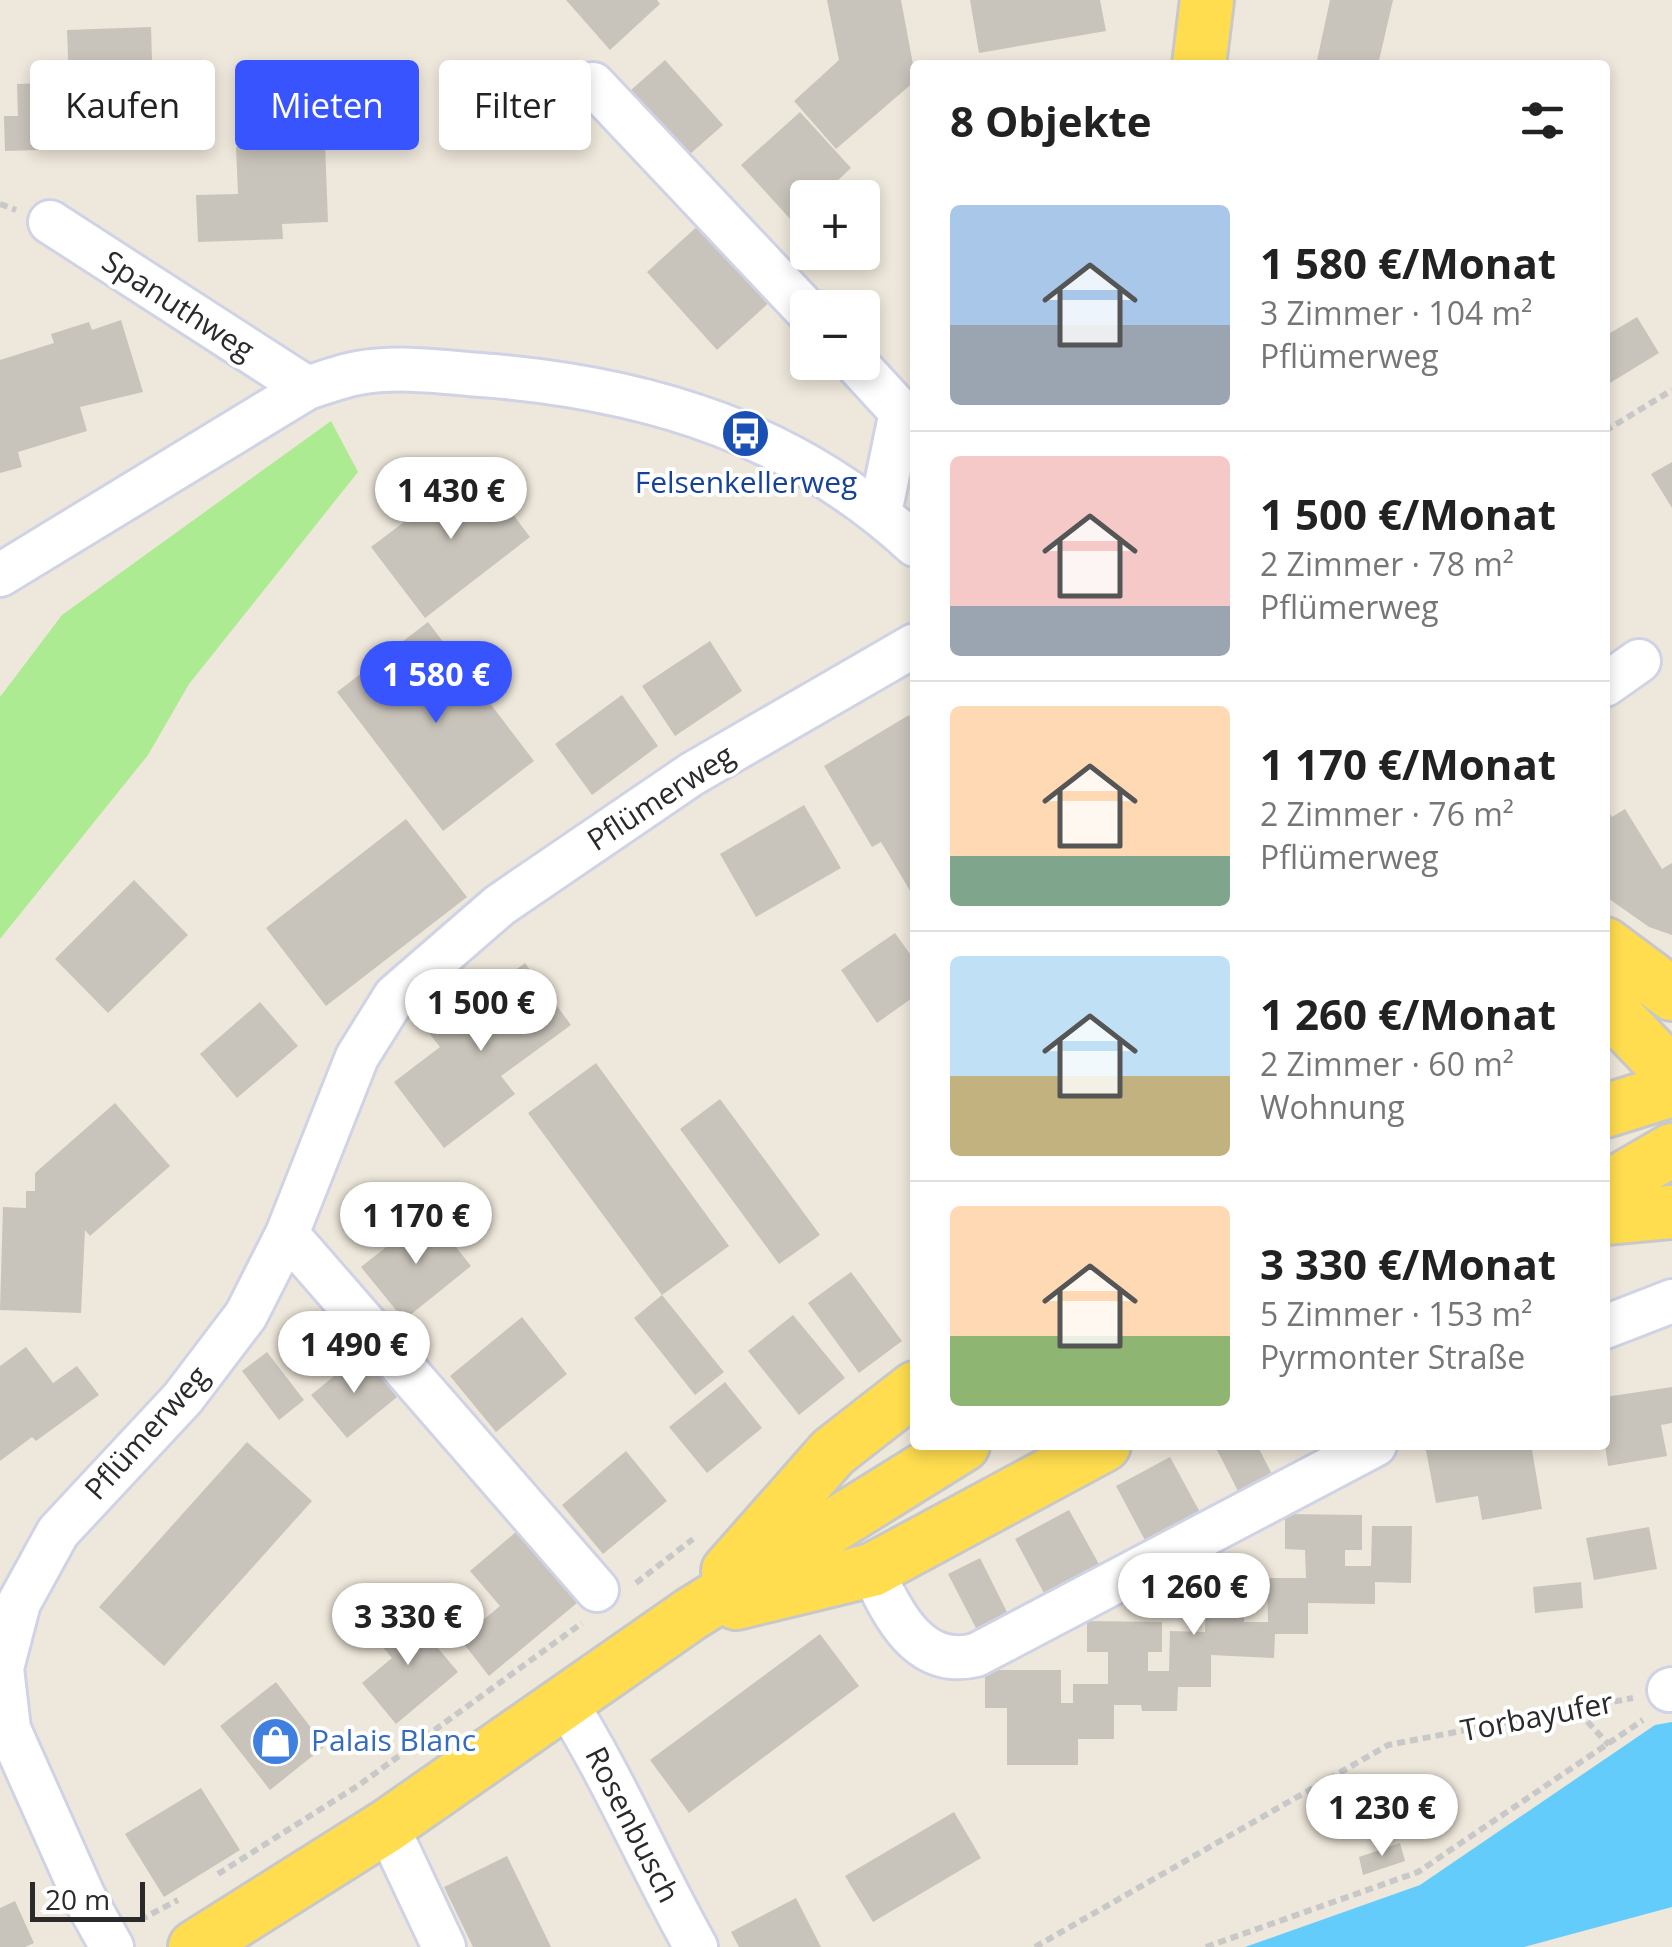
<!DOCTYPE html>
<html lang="de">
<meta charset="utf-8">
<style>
body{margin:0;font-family:"Open Sans",sans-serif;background:#f2f2f2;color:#222;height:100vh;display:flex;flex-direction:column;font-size:38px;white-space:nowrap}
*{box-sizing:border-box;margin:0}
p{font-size:32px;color:#767676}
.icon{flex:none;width:55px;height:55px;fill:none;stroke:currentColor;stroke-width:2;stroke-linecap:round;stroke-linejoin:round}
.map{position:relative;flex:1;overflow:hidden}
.details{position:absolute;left:910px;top:60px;width:700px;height:1390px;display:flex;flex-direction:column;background:#fff;border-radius:10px;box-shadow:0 5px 15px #0003}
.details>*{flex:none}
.hud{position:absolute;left:30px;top:60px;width:730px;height:90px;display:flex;gap:20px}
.controls{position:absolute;left:790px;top:180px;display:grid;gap:20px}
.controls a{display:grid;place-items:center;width:90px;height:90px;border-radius:10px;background:#fff;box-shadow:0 5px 15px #0003;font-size:50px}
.scale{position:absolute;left:30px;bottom:25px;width:115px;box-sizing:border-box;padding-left:10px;border:5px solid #2a2a2a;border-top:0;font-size:28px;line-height:35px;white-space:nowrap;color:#2a2a2a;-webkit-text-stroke:8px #fff;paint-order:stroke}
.price{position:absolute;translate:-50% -85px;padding:0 22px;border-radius:35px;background:#fff;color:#222;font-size:32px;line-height:65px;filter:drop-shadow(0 2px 5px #0008)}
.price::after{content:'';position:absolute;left:50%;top:60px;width:30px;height:22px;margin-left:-15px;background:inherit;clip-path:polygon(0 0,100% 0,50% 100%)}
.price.on{background:#3754ff;color:#fff}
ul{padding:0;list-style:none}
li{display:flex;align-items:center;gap:30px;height:250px;padding:0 40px}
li+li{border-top:2px solid #e0e0e0}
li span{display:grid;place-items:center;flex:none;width:280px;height:200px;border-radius:10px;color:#555}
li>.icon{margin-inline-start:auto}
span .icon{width:120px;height:120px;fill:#fffc;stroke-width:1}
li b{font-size:42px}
h2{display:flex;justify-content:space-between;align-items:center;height:120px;padding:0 40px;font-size:42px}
.chip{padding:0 35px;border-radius:10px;background:#fff;box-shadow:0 5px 15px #0003;font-size:35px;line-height:90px}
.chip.on{background:#3754ff;color:#fff}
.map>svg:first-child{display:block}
</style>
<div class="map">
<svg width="1672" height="1947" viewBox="0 0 1672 1947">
<rect width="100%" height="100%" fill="#eee7db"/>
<path fill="#aceb91" d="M331,421L358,472L189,684L148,755L0,939V697L62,615Z"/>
<path fill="#63ccfb" d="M1672,1722V1907L1524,1947H1245L1420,1885L1655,1725Z"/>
<path fill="#c9c4bb" d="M566,0H657L660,4L610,50Z
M827,0H901L915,75V81L836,149L794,101L839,60Z
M970,0H1100L1106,31L979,53Z
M1330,0H1393L1378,65H1316Z
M151,27L153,94L71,97L72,149L5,151L4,116H18L17,84L69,82L67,30Z
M665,60L723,125L681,162L623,97Z
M800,112L851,168L819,198H808V207L792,221L741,165Z
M325,143L328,222L282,224L283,239L198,242L196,195L238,194L236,147Z
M702,222L772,300L717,350L647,272Z
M1637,317L1659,353L1605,386V336Z
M121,320L143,392L80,407L87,431L18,452L22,467L0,473V360L54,343L51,334L89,322L92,330Z
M1672,462V508L1651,474Z
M477,467L530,537L425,618L371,547Z
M428,622L534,761L443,831L337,692Z
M710,641L742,691L675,736L642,686Z
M622,695L658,746L592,795L555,744Z
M909,715L915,725V899L881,842L872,847L824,766Z
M804,805L841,868L756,917L720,854Z
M1605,805L1612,817L1625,809L1662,869L1672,863V935L1649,927L1605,896Z
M406,819L467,897L326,1006L266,928Z
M134,880L188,935L108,1013L55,959Z
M895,933L915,961V996L877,1023L841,970Z
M525,963L571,1025L501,1076L515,1094L444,1148L394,1082L440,1047L429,1033Z
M260,1002L298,1046L237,1098L200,1054Z
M596,1063L729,1246L662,1295L528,1113Z
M720,1099L820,1235L779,1264L680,1129Z
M115,1103L170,1166L90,1236L85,1230L81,1313L0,1310L3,1207L26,1208V1191H35V1173Z
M429,1213L471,1266L404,1320L361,1267Z
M851,1272L902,1341L859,1373L808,1303Z
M662,1295L724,1372L695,1395L634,1318Z
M793,1315L845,1378L799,1415L748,1351Z
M522,1317L567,1374L496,1432L450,1376Z
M26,1347L53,1383L77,1366L99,1395L36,1441L32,1437L0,1461V1366Z
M267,1352L304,1400L279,1420L242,1371Z
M361,1354L397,1397L347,1438L311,1395Z
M725,1382L762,1428L707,1473L669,1427Z
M1672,1387V1423L1661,1425L1667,1456L1608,1466L1605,1445V1397Z
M247,1442L312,1501L164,1666L99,1607Z
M1222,1445H1257L1273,1476L1239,1493L1216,1448Z
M1425,1445H1551L1532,1450L1542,1509L1482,1520L1478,1496L1436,1503Z
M626,1451L667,1501L603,1554L562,1505Z
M1170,1457L1202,1516L1147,1544L1116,1486Z
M1069,1510L1100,1566L1045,1595L1015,1539Z
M1285,1514L1362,1515V1550H1345V1566H1371L1372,1526H1412L1411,1583L1375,1582V1604L1308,1603V1634H1275L1274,1658L1211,1655V1687H1178L1177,1711H1142L1141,1705H1114V1739H1078V1765H1007V1708H985V1670H1061V1703H1073V1684H1108V1652H1087V1621L1162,1622V1652H1148V1671H1169L1170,1631L1205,1632L1206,1603H1185V1567L1260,1568V1603H1245L1244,1622H1268L1267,1578H1306L1305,1550L1285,1549Z
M1649,1527L1657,1569L1594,1580L1586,1538Z
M517,1531L577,1603L489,1676L460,1639L500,1606L470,1571Z
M980,1558L1008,1614L977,1630L948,1574Z
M1581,1582L1583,1608L1535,1613L1533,1587Z
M406,1610L458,1672L396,1724L362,1683L392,1658L374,1637Z
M820,1634L859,1686L689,1813L650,1760Z
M276,1682L325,1746L270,1790L220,1726Z
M201,1788L240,1850L164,1897L125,1834Z
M954,1812L981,1858L873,1922L845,1876Z
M1400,1843L1405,1861L1363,1875L1359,1857Z
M507,1856L551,1947H473L444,1887Z
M796,1898L821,1947H739L731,1932Z
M15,1901L34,1943L25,1947H0V1908Z"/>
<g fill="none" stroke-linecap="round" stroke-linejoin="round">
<defs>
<path id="minor" d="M593,84L808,312
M50,222L307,388
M855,362L901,412L880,513
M0,575L307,388C323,383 341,376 358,373C402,365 449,373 494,376C654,390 796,435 915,545
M1605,685L1639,661
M287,1234L597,1590
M1605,1327L1672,1301
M872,1570C893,1614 918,1669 976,1655L1375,1445
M1669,1690L1672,1689
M566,1703C615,1781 651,1867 696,1947
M387,1826L444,1947
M112,1947L84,1897L9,1729L2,1668L19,1603L58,1532L183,1398L246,1315L287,1234L357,1057L395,996L500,905L692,774L915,645"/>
<path id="major" d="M1199,65L1207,0
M1605,944L1672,994
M1605,1004L1672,1074
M1605,1111L1672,1090
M1605,1189L1672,1150
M1605,1218L1672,1212
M728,1571L833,1452L915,1388
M736,1603L872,1570L1104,1445
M195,1947L387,1826L691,1614L963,1445"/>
</defs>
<use href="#minor" stroke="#d0d3e5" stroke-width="48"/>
<use href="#major" stroke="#c8c8c8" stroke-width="58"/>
<path stroke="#c8c8c8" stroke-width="6" stroke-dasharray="8 5" stroke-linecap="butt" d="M0,204L16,210
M1605,431L1672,390
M636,1583L693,1539
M1583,1710L1584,1718L1609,1745
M218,1874L359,1785L582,1623
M140,1920L178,1900
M1035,1947L1388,1745L1633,1698
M1206,1947L1418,1872L1643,1720"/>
<use href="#minor" stroke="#fff" stroke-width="42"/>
<use href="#major" stroke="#ffdd4f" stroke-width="52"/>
</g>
<defs>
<symbol id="bus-disc" viewBox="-11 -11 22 22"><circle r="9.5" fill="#1a4fb4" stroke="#fff"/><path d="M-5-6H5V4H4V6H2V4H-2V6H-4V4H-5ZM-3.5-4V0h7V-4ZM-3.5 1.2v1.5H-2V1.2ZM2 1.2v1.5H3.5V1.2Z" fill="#fff"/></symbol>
<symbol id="shop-disc" viewBox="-11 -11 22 22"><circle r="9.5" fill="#3f7fe0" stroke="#fff"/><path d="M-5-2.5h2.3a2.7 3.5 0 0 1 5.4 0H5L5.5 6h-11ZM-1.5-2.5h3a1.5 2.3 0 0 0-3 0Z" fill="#fff"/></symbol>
</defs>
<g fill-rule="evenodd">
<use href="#bus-disc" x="718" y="406" width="55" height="55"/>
<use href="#shop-disc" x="248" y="1714" width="55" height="55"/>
</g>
<g text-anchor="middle" stroke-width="8" stroke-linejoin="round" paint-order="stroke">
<g font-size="30" fill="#2a2a2a" stroke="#fff">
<text transform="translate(178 306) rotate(33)" y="10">Spanuthweg</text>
<text transform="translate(661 798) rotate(-33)" y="10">Pflümerweg</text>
<text transform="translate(147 1433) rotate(-48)" y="10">Pflümerweg</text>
<text transform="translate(1537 1717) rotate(-11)" y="10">Torbayufer</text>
<text transform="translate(632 1825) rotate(63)" y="10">Rosenbusch</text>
</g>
<g font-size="30" fill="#164399" stroke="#fff">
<text x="746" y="493">Felsenkellerweg</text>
</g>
<g font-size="30" fill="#366cbe" stroke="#fff" text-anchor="start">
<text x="311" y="1751">Palais Blanc</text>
</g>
</g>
</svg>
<div class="controls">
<a>+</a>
<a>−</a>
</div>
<div class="scale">20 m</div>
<b class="price" style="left:451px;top:542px">1 430 €</b>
<b class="price on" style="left:436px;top:726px">1 580 €</b>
<b class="price" style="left:481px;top:1054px">1 500 €</b>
<b class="price" style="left:416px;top:1267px">1 170 €</b>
<b class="price" style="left:354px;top:1396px">1 490 €</b>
<b class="price" style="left:1194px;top:1638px">1 260 €</b>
<b class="price" style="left:408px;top:1668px">3 330 €</b>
<b class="price" style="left:1382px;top:1859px">1 230 €</b>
<div class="hud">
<a class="chip">Kaufen</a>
<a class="chip on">Mieten</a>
<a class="chip">Filter</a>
</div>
<section class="details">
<h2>8 Objekte<svg class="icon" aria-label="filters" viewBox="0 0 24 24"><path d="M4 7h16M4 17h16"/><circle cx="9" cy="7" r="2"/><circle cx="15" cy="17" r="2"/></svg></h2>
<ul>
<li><span style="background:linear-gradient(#a9c7e8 60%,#9aa5b1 0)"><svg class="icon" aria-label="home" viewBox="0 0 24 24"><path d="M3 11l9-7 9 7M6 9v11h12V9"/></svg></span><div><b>1 580 €/Monat</b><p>3 Zimmer · 104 m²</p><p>Pflümerweg</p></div></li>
<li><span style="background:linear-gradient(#f6c9c9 75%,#9aa5b1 0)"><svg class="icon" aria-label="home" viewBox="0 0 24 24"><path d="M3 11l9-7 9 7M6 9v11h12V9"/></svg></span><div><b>1 500 €/Monat</b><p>2 Zimmer · 78 m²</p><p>Pflümerweg</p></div></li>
<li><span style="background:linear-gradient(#ffd9b3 75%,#7fa58c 0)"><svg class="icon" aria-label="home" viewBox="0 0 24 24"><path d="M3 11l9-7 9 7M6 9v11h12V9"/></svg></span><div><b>1 170 €/Monat</b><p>2 Zimmer · 76 m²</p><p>Pflümerweg</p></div></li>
<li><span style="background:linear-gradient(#bfe0f5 60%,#c2b280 0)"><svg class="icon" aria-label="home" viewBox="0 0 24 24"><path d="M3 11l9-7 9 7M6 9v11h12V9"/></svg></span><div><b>1 260 €/Monat</b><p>2 Zimmer · 60 m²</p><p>Wohnung</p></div></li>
<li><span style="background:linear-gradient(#ffd9b3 65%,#8fb573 0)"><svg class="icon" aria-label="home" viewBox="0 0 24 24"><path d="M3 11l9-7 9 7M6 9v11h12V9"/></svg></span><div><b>3 330 €/Monat</b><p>5 Zimmer · 153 m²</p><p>Pyrmonter Straße</p></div></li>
</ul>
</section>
</div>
